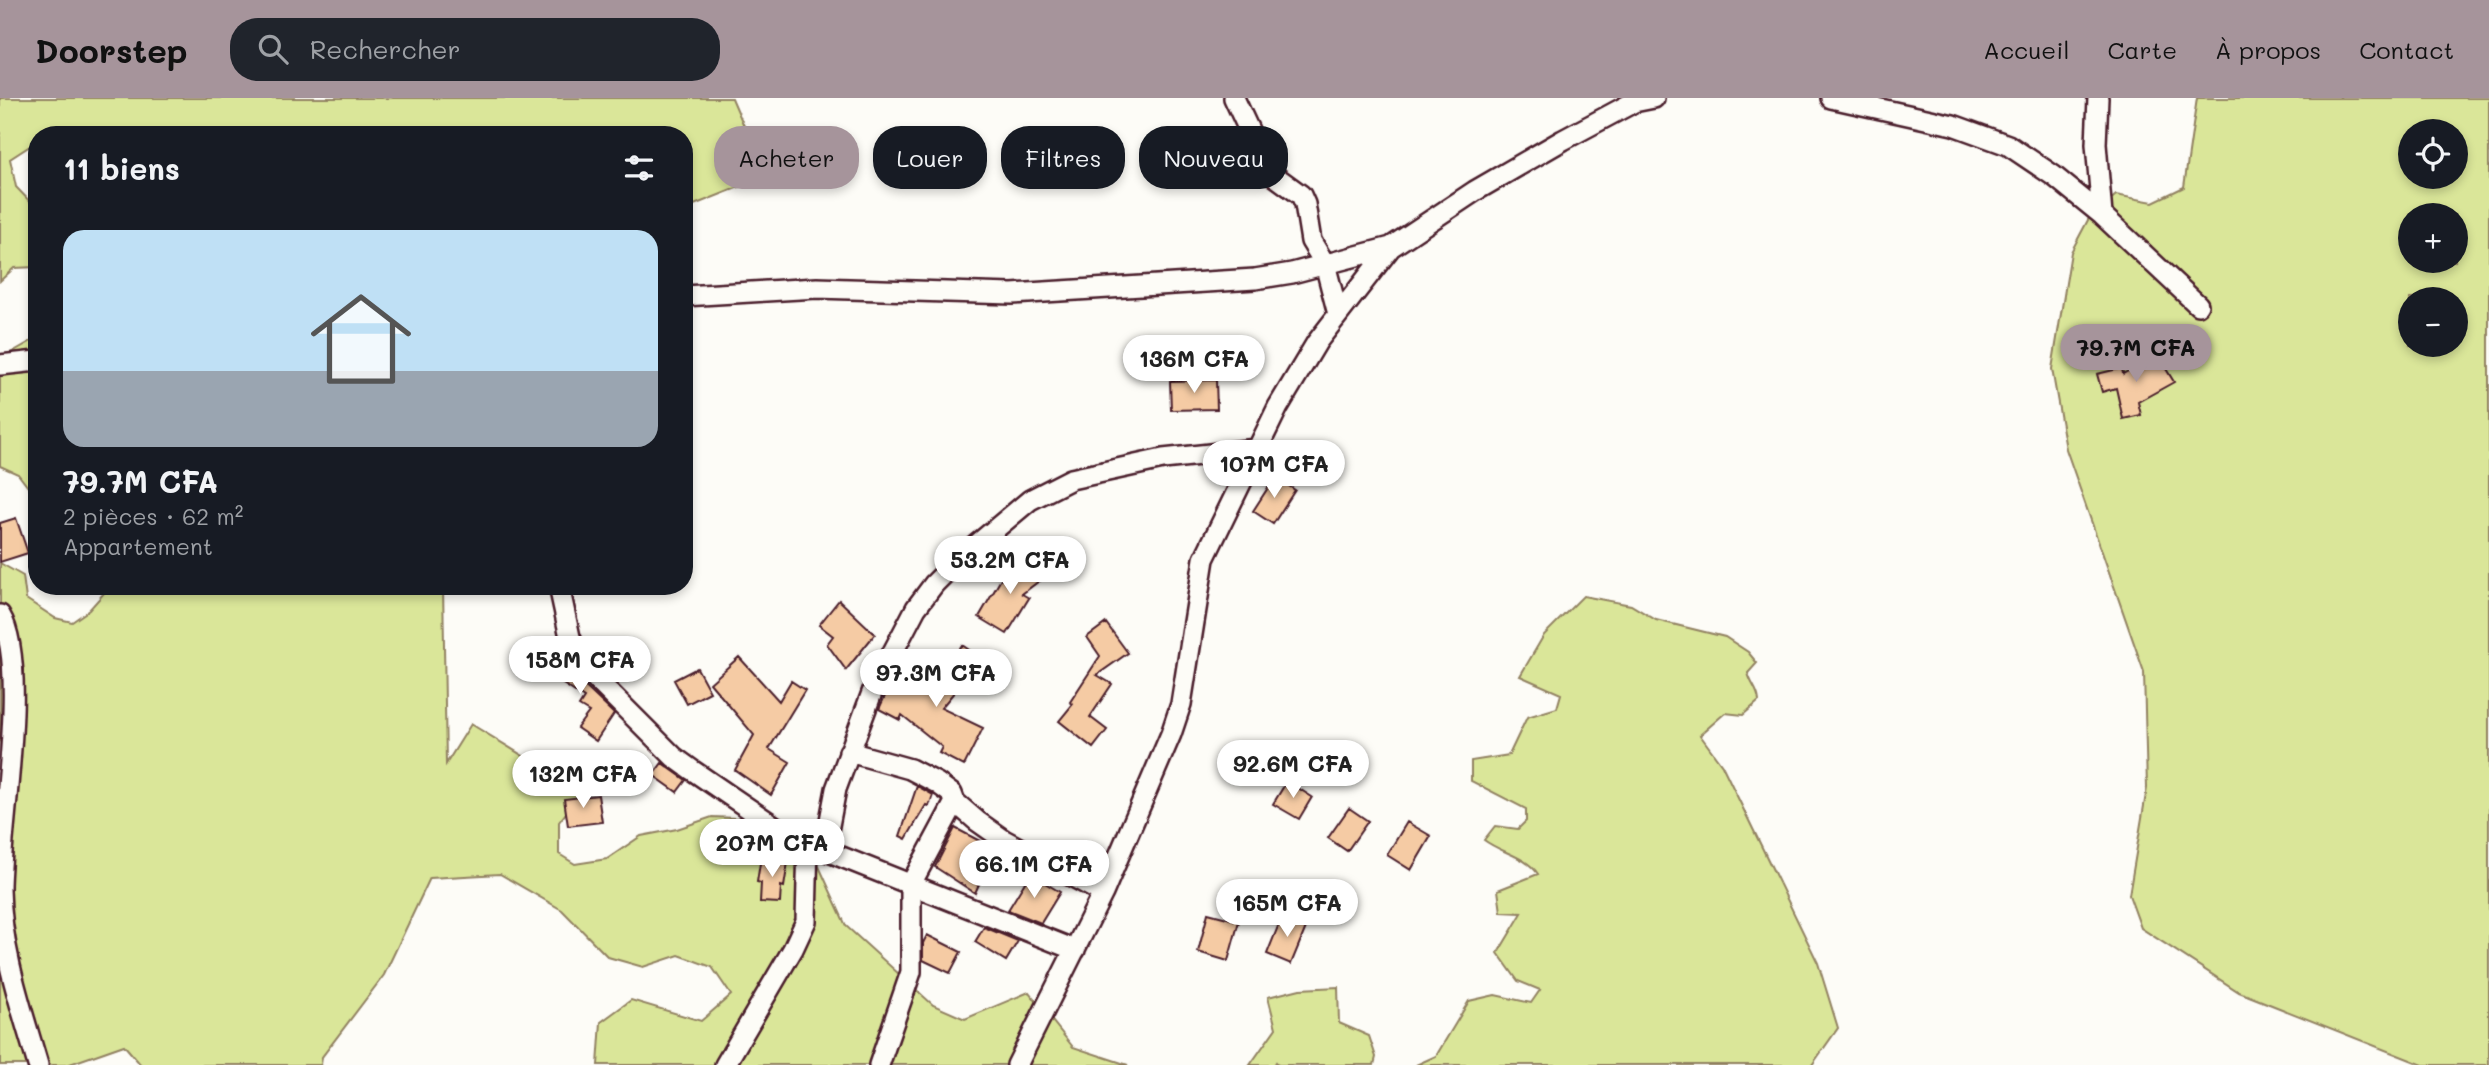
<!DOCTYPE html>
<html lang="fr">
<meta charset="utf-8">
<style>
body{margin:0;font-family:Mali,sans-serif;background:#20242c;color:#f1f3f6;height:100vh;display:flex;flex-direction:column;font-size:26px;white-space:nowrap}
*{box-sizing:border-box;margin:0}
p{font-size:23px;color:#9ea1a6}
.icon{flex:none;width:38px;height:38px;fill:none;stroke:currentColor;stroke-width:2;stroke-linecap:round;stroke-linejoin:round}
.map{position:relative;flex:1;overflow:hidden}
.side{position:absolute;left:28px;top:28px;width:665px;height:469px;display:flex;flex-direction:column;background:#171b24;border-radius:28px;box-shadow:0 4px 10px #0003}
.side>*{flex:none}
.top-card{position:absolute;left:714px;top:28px;width:665px;height:63px;display:flex;gap:14px}
.tools{position:absolute;left:2398px;top:21px;display:grid;gap:14px}
.tools a{display:grid;place-items:center;width:70px;height:70px;border-radius:50%;background:#171b24;box-shadow:0 4px 10px #0003;font-size:35px}
.price{position:absolute;translate:-50% -60px;padding:0 16px;border-radius:24px;background:#fff;color:#222;font-size:23px;line-height:46px;filter:drop-shadow(0 2px 4px #0008)}
.price::after{content:'';position:absolute;left:50%;top:42px;width:21px;height:16px;margin-left:-10px;background:inherit;clip-path:polygon(0 0,100% 0,50% 100%)}
.price.selected{background:#a6949b;color:#111}
ul{padding:0;list-style:none}
li{display:grid;align-content:center;gap:14px;height:371px;padding:0 35px}
li+li{border-top:2px solid #363941}
li span{display:grid;place-items:center;height:217px;border-radius:21px;color:#555}
li>.icon{margin-inline-start:auto}
span .icon{width:126px;height:126px;fill:#fffc;stroke-width:1}
li b{font-size:30px}
h2{display:flex;justify-content:space-between;align-items:center;height:84px;padding:0 35px;font-size:30px}
.tag{padding:0 24px;border-radius:28px;background:#171b24;box-shadow:0 4px 10px #0003;font-size:24px;line-height:63px}
.tag.selected{background:#a6949b;color:#111}
header{display:flex;align-items:center;gap:42px;box-sizing:border-box;height:98px;padding:0 35px;background:#a6949b;color:#111}
header strong{font-size:33px}
nav{display:flex;gap:38px;margin-inline-start:auto;font-size:24px}
.search{width:490px;height:63px;background:#20242c;display:flex;align-items:center;gap:18px;box-sizing:border-box;padding:0 24px;border-radius:28px;color:#9ea1a6;font-size:26px}
.map>svg:first-child{display:block}
</style>
<header>
<strong>Doorstep</strong>
<div class="search"><svg class="icon" aria-label="search" viewBox="0 0 24 24"><circle cx="10" cy="10" r="6"/><path d="M15 15l6 6"/></svg>Rechercher</div>
<nav><a>Accueil</a><a>Carte</a><a>À propos</a><a>Contact</a></nav>
</header>
<div class="map">
<svg width="2489" height="967" viewBox="0 0 2489 967">
<rect width="100%" height="100%" fill="#fdfcf7"/>
<filter id="ink" filterUnits="userSpaceOnUse"><feTurbulence type="fractalNoise" baseFrequency=".0143" numOctaves="2"/><feDisplacementMap in="SourceGraphic" scale="14" xChannelSelector="R" yChannelSelector="G"/><feConvolveMatrix kernelMatrix="1 2 1 2 8 2 1 2 1" color-interpolation-filters="sRGB"/></filter>
<g filter="url(#ink)">
<path fill="#dae699" stroke="#928262" stroke-width="2" fill-rule="evenodd" d="M0,0H732L747,35L812,60L684,111V37H37V48H30L10,61L16,89L37,111V169L14,170L0,183Z
M2197,0H2489V967H2423L2239,894L2141,830L2129,797L2147,690L2144,574L2066,351L2052,271L2071,154L2088,122L2116,97L2153,104L2184,89ZM2410,33H2455V79H2410ZM2410,117H2455V163H2410ZM2410,201H2455V247H2410Z
M37,240V401L18,376L0,368V261Z
M0,465L23,478L26,501L55,520L72,524L89,512L105,494L104,488H443L446,666L471,626L582,694L559,724V756L575,766L607,761L641,738L677,731L712,719L786,722L826,738L808,744L846,828L933,907L965,921L1029,894L1073,949L1128,967H598L601,924L631,902L701,923L731,897L712,869L679,857L643,869L608,859L562,812L500,776L430,780L384,877L322,959L321,967H141L124,947L67,967H0Z
M1583,498L1631,507L1656,522L1725,539L1748,554L1757,565L1748,575C1751,587 1758,591 1759,603L1743,617L1725,615L1700,637L1722,667L1818,865L1838,930L1812,967H1416L1436,958L1469,903L1495,897L1531,905L1540,892L1518,883L1498,855L1522,815L1501,814L1498,792L1538,776C1526,758 1501,755 1484,742L1495,728L1518,731L1526,723V711L1471,683V663L1509,657L1527,619L1557,610L1561,596L1520,578L1544,537Z
M1338,889L1339,925L1369,938L1376,959L1374,967H1278L1276,964L1274,967H1250L1276,930L1268,899L1300,891Z"/>
<path fill="#f5cba4" stroke="#4a1f2b" stroke-width="2" d="M2157,256L2174,284L2138,304L2141,317L2123,321L2116,290L2102,294L2097,276L2122,270L2123,276Z
M1216,282L1217,311L1171,312L1170,283Z
M1275,379L1295,392L1273,426L1253,413Z
M16,420L28,455L0,464V425Z
M1020,457L1039,483L1022,496L1029,500L1007,536L979,519L1011,464Z
M839,502L875,536L846,572L827,546L833,538L819,527Z
M1106,525L1128,555L1097,577L1112,586L1090,619L1107,632L1093,650L1059,623L1073,606L1070,604L1100,558L1087,539Z
M962,547L975,556L953,590L956,592L941,610L983,630L964,668L939,655L942,649L902,617L900,622L879,611L895,576L924,589L937,575L941,579Z
M557,551L564,556L574,573L572,576L614,616L596,643L577,630L589,614L579,608L584,600L542,572Z
M739,559L779,603L791,583L805,592L769,651L790,664L771,697L735,672L754,637L710,585Z
M697,570L710,594L687,606L674,582Z
M1270,660L1288,671L1279,685L1262,674Z
M662,665L686,682L677,694L653,677Z
M1287,683L1312,699L1299,721L1273,706Z
M917,688L933,697L929,708L926,707L906,741L900,738Z
M598,697L602,724L568,728L564,701Z
M1349,710L1368,723L1347,753L1328,740Z
M1407,724L1431,738L1411,772L1387,757Z
M748,725L778,745L762,756L743,728Z
M955,730L995,751L975,795L935,769Z
M761,759L788,764L784,789L781,788L780,805L760,804L761,785L757,784Z
M1030,776L1060,794L1041,825L1008,812Z
M1208,815L1239,823L1228,863L1198,854Z
M1283,816L1307,827L1291,866L1267,856Z
M984,829L1018,843L1006,863L975,844Z
M927,837L961,854L950,875L923,862V845Z"/>
<g fill="none" stroke-linecap="round" stroke-linejoin="round">
<defs>
<path id="minor" d="M1234,0L1268,73L1301,97L1305,106L1311,143L1325,166L1338,216
M1831,0L1953,27L2008,47L2054,78L2102,117L2198,207
M2098,0L2096,46L2102,117
M684,198L817,190L1012,196L1255,181L1292,175L1391,149
M0,267L37,263
M559,488L570,539L578,558L594,579L674,659L692,672L789,738L1075,852
M0,517C30,567 0,728 0,791C1,852 21,909 38,967
M849,654L910,671L937,685L952,696L955,704L977,723L1004,742L1103,795
M725,967L793,851L806,823L808,744L827,738L836,691L873,592L916,510L934,486L956,464L1030,402L1071,381L1163,361L1257,351
M879,967L911,874V786L955,704
M1017,967L1103,795L1171,636L1181,606L1204,461L1278,309L1317,244L1391,149L1475,93L1563,42L1634,4L1654,0"/>
</defs>
<use href="#minor" stroke="#4a1f2b" stroke-width="24"/>
<use href="#minor" stroke="#fdfcf7" stroke-width="19"/>
</g>
</g>
</svg>
<div class="tools">
<a><svg class="icon" aria-label="locate" viewBox="0 0 24 24"><circle cx="12" cy="12" r="6"/><path d="M12 2v4M12 18v4M2 12h4M18 12h4"/></svg></a>
<a>+</a>
<a>−</a>
</div>
<b class="price selected" style="left:2136px;top:286px">79.7M CFA</b>
<b class="price" style="left:1194px;top:297px">136M CFA</b>
<b class="price" style="left:1274px;top:402px">107M CFA</b>
<b class="price" style="left:1010px;top:498px">53.2M CFA</b>
<b class="price" style="left:580px;top:598px">158M CFA</b>
<b class="price" style="left:936px;top:611px">97.3M CFA</b>
<b class="price" style="left:1293px;top:702px">92.6M CFA</b>
<b class="price" style="left:583px;top:712px">132M CFA</b>
<b class="price" style="left:772px;top:781px">207M CFA</b>
<b class="price" style="left:1034px;top:802px">66.1M CFA</b>
<b class="price" style="left:1287px;top:841px">165M CFA</b>
<div class="top-card">
<a class="tag selected">Acheter</a>
<a class="tag">Louer</a>
<a class="tag">Filtres</a>
<a class="tag">Nouveau</a>
</div>
<section class="side">
<h2>11 biens<svg class="icon" aria-label="filters" viewBox="0 0 24 24"><path d="M4 7h16M4 17h16"/><circle cx="9" cy="7" r="2"/><circle cx="15" cy="17" r="2"/></svg></h2>
<ul>
<li><span style="background:linear-gradient(#bfe0f5 65%,#9aa5b1 0)"><svg class="icon" aria-label="home" viewBox="0 0 24 24"><path d="M3 11l9-7 9 7M6 9v11h12V9"/></svg></span><div><b>79.7M CFA</b><p>2 pièces · 62 m²</p><p>Appartement</p></div></li>
</ul>
</section>
</div>
